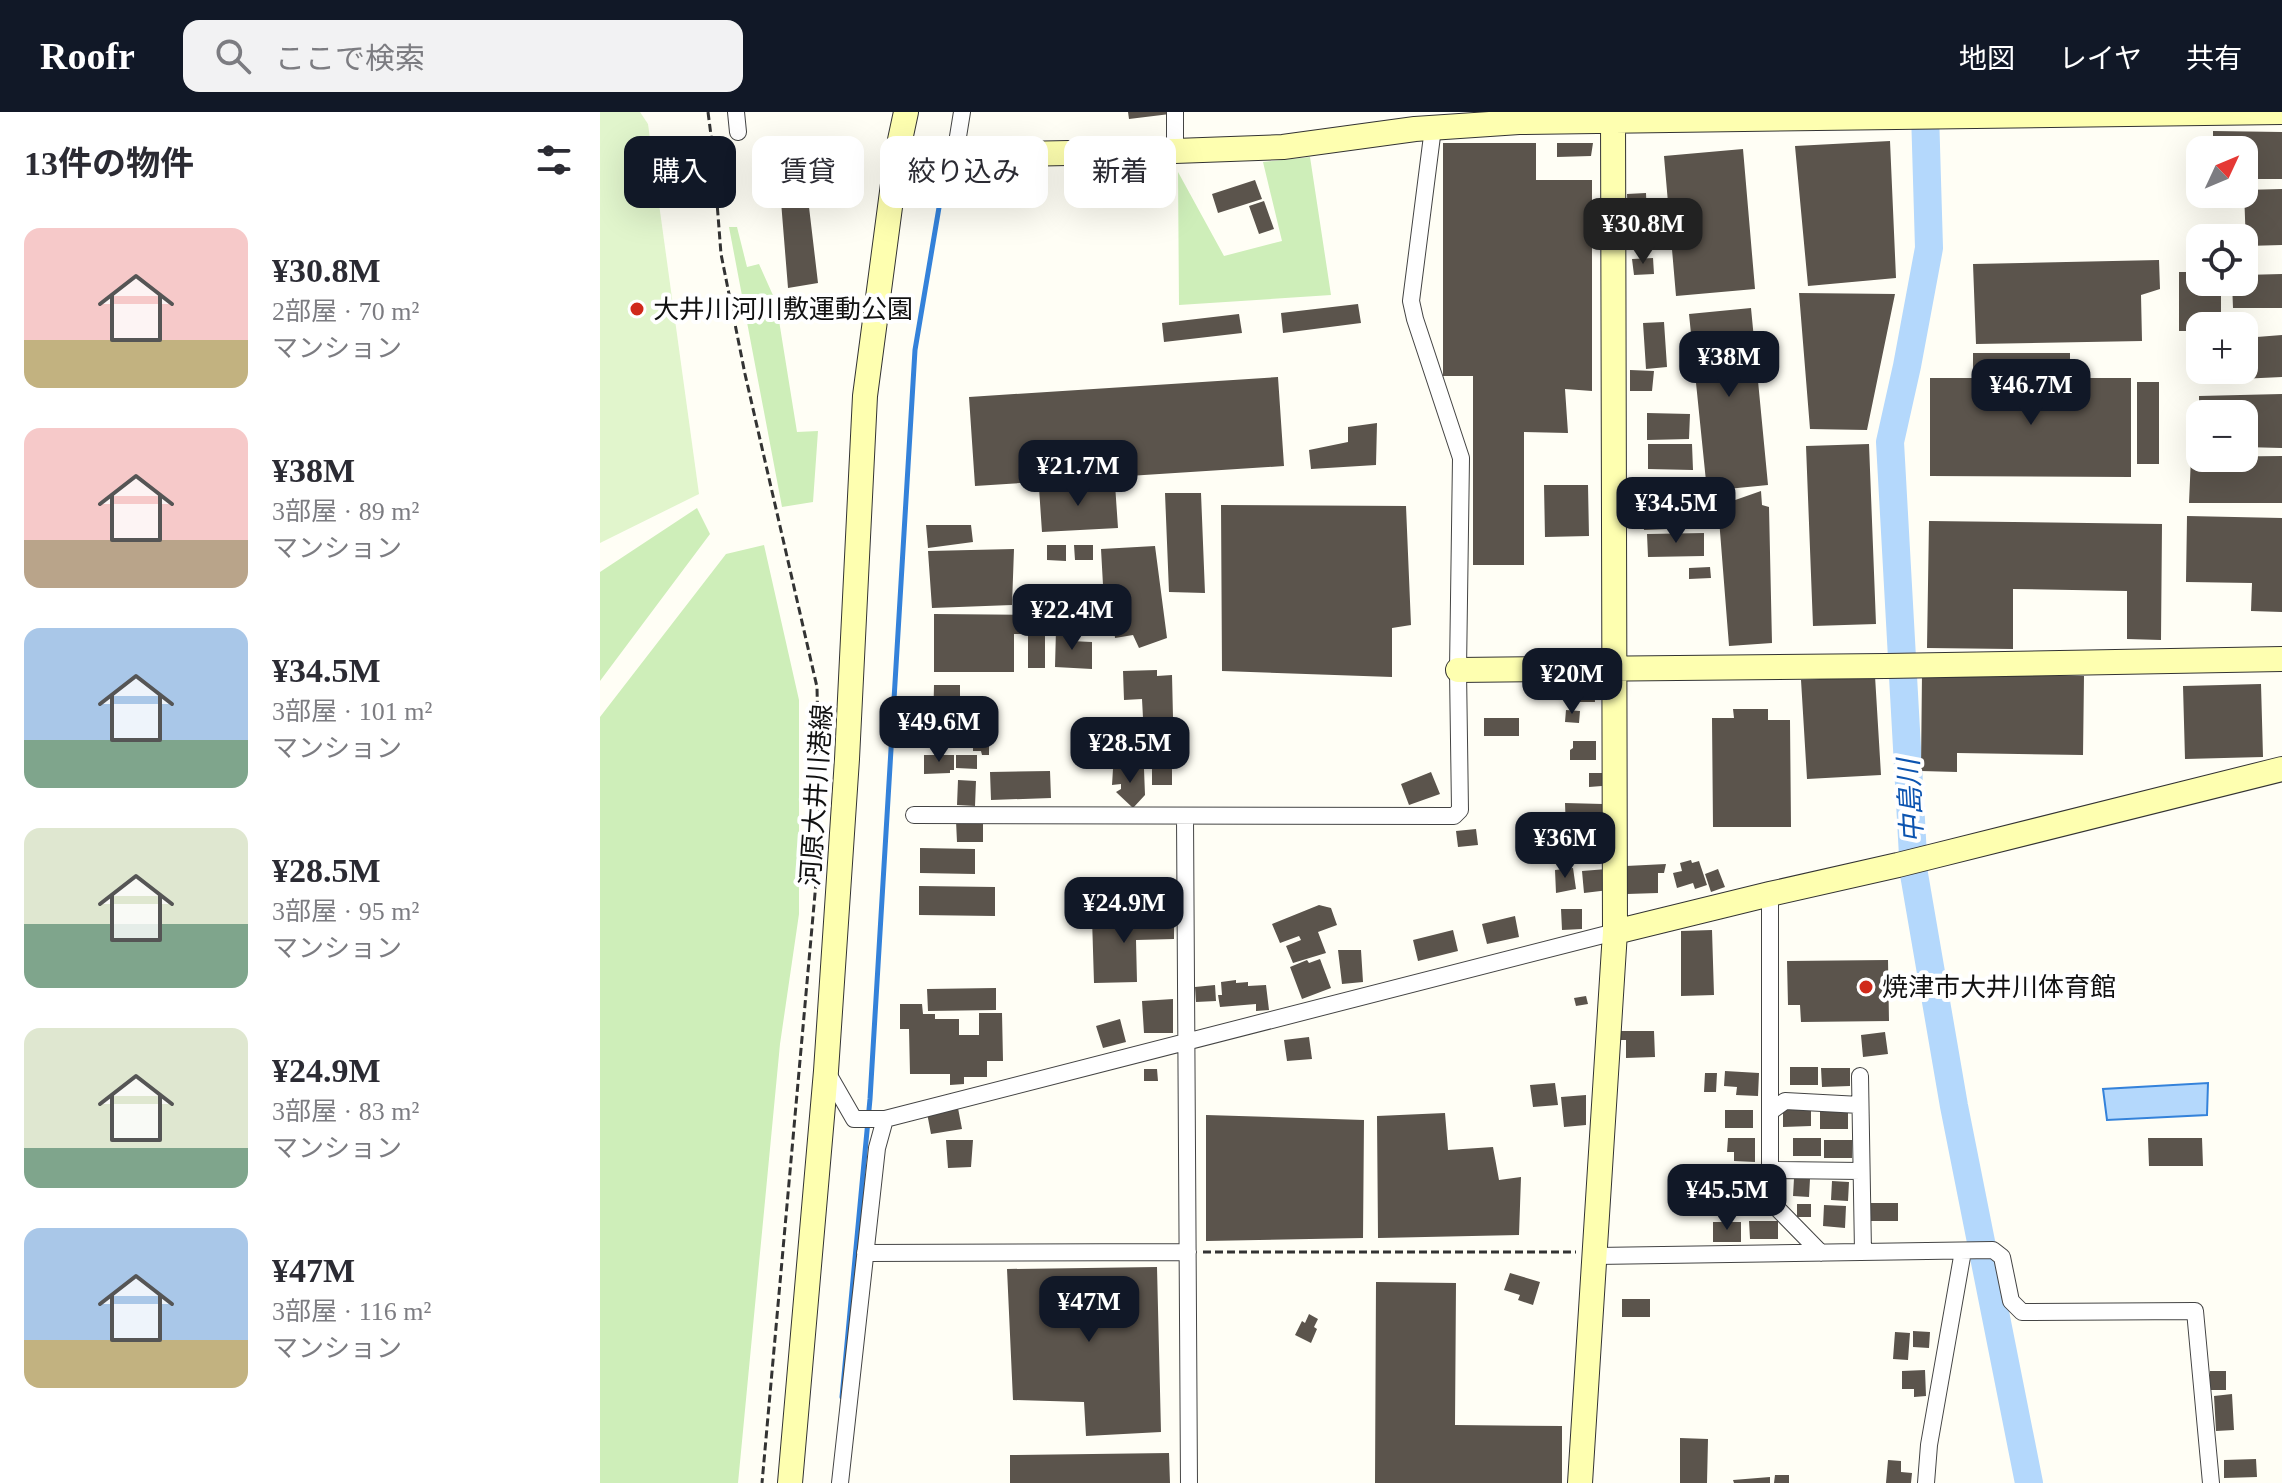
<!DOCTYPE html>
<html lang="ja">
<meta charset="utf-8">
<style>
body{margin:0;font-family:"Times New Roman","Noto Sans JP",serif;background:#f2f2f3;color:#2b2b33;height:100vh;display:flex;flex-direction:column;font-size:30px;white-space:nowrap}
*{box-sizing:border-box;margin:0}
p{font-size:26px;color:#7c7c81}
.icon{flex:none;width:44px;height:44px;fill:none;stroke:currentColor;stroke-width:2;stroke-linecap:round;stroke-linejoin:round}
.map{position:relative;flex:1;overflow:hidden}
.sheet{display:flex;flex-direction:column;background:#fff;width:600px}
.sheet>*{flex:none}
.guide{position:absolute;left:24px;top:24px;width:760px;height:72px;display:flex;gap:16px}
.needle{width:52px;rotate:46deg}
.controls{position:absolute;left:1586px;top:24px;display:grid;gap:16px}
.controls a{display:grid;place-items:center;width:72px;height:72px;border-radius:16px;background:#fff;box-shadow:0 8px 32px #0002;font-size:40px}
.price{position:absolute;translate:-50% -68px;padding:0 18px;border-radius:16px;background:#111827;color:#fff;font-size:26px;line-height:52px;filter:drop-shadow(0 2px 4px #0008)}
.price::after{content:'';position:absolute;left:50%;top:48px;width:24px;height:18px;margin-left:-12px;background:inherit;clip-path:polygon(0 0,100% 0,50% 100%)}
.price.current{background:#222;color:#fff}
ul{padding:0;list-style:none}
li{display:flex;align-items:center;gap:24px;height:200px;padding:0 24px}
li span{display:grid;place-items:center;flex:none;width:224px;height:160px;border-radius:16px;color:#555}
li>.icon{margin-inline-start:auto}
span .icon{width:96px;height:96px;fill:#fffc;stroke-width:1}
li b{font-size:34px}
h2{display:flex;justify-content:space-between;align-items:center;height:96px;padding:0 24px;font-size:34px}
.pill{padding:0 28px;border-radius:16px;background:#fff;box-shadow:0 8px 32px #0002;font-size:28px;line-height:72px}
.pill.current{background:#111827;color:#fff}
header{display:flex;align-items:center;gap:48px;box-sizing:border-box;height:112px;padding:0 40px;background:#111827;color:#fff}
header strong{font-size:38px}
nav{display:flex;gap:44px;margin-inline-start:auto;font-size:28px}
.search{width:560px;height:72px;background:#f2f2f3;display:flex;align-items:center;gap:20px;box-sizing:border-box;padding:0 28px;border-radius:16px;color:#7c7c81;font-size:30px}
main{display:flex;flex:1;min-height:0}
.map>svg:first-child{display:block}
</style>
<header>
<strong>Roofr</strong>
<div class="search"><svg class="icon" aria-label="search" viewBox="0 0 24 24"><circle cx="10" cy="10" r="6"/><path d="M15 15l6 6"/></svg>ここで検索</div>
<nav><a>地図</a><a>レイヤ</a><a>共有</a></nav>
</header>
<main>
<section class="sheet">
<h2>13件の物件<svg class="icon" aria-label="filters" viewBox="0 0 24 24"><path d="M4 7h16M4 17h16"/><circle cx="9" cy="7" r="2"/><circle cx="15" cy="17" r="2"/></svg></h2>
<ul>
<li><span style="background:linear-gradient(#f6c9c9 70%,#c2b280 0)"><svg class="icon" aria-label="home" viewBox="0 0 24 24"><path d="M3 11l9-7 9 7M6 9v11h12V9"/></svg></span><div><b>¥30.8M</b><p>2部屋 · 70 m²</p><p>マンション</p></div></li>
<li><span style="background:linear-gradient(#f6c9c9 70%,#b9a48a 0)"><svg class="icon" aria-label="home" viewBox="0 0 24 24"><path d="M3 11l9-7 9 7M6 9v11h12V9"/></svg></span><div><b>¥38M</b><p>3部屋 · 89 m²</p><p>マンション</p></div></li>
<li><span style="background:linear-gradient(#a9c7e8 70%,#7fa58c 0)"><svg class="icon" aria-label="home" viewBox="0 0 24 24"><path d="M3 11l9-7 9 7M6 9v11h12V9"/></svg></span><div><b>¥34.5M</b><p>3部屋 · 101 m²</p><p>マンション</p></div></li>
<li><span style="background:linear-gradient(#dfe7d0 60%,#7fa58c 0)"><svg class="icon" aria-label="home" viewBox="0 0 24 24"><path d="M3 11l9-7 9 7M6 9v11h12V9"/></svg></span><div><b>¥28.5M</b><p>3部屋 · 95 m²</p><p>マンション</p></div></li>
<li><span style="background:linear-gradient(#dfe7d0 75%,#7fa58c 0)"><svg class="icon" aria-label="home" viewBox="0 0 24 24"><path d="M3 11l9-7 9 7M6 9v11h12V9"/></svg></span><div><b>¥24.9M</b><p>3部屋 · 83 m²</p><p>マンション</p></div></li>
<li><span style="background:linear-gradient(#a9c7e8 70%,#c2b280 0)"><svg class="icon" aria-label="home" viewBox="0 0 24 24"><path d="M3 11l9-7 9 7M6 9v11h12V9"/></svg></span><div><b>¥47M</b><p>3部屋 · 116 m²</p><p>マンション</p></div></li>
</ul>
</section>
<div class="map">
<svg width="1682" height="1371" viewBox="0 0 1682 1371">
<rect width="100%" height="100%" fill="#fffef5"/>
<path fill="#ceeeb9" d="M710,45L731,183L579,193L578,60L624,144L682,129L663,50Z
M129,115H137L147,155L159,152L176,190L197,320L218,319L213,390L182,395Z
M97,396L110,422L0,569V460Z
M164,433L199,588V802L180,932L138,1371H0V605L126,442Z"/>
<path fill="#e1f5cc" d="M0,0H40L48,12L99,382L0,431Z"/>
<path fill="#b4d8fc" stroke="#3482da" stroke-width="2" d="M1608,971L1607,1003L1507,1008L1503,977Z"/>
<g fill="none" stroke-linecap="round" stroke-linejoin="round">
<path stroke="#3482da" stroke-width="5" d="M242,1285L270,987L315,238L347,48"/>
<path stroke="#b4d8fc" stroke-width="28" d="M1325,0L1329,136L1307,254L1290,330L1314,762L1354,994L1429,1371"/>
</g>
<path fill="#5b544c" d="M528,0H570V2L529,7Z
M1613,19L1682,20V67H1644V38H1613Z
M1290,29L1296,166L1208,174L1195,34Z
M843,31H936V68H992V279L965,277L968,321L924,320V453H873V264H843Z
M957,31H993L991,44L957,45Z
M1143,37L1155,177L1076,184L1064,44Z
M655,68L662,87L618,101L612,82Z
M180,77L207,78L218,171L188,176Z
M1682,77V133L1646,134L1644,78Z
M1046,81L1047,108H1028L1027,82Z
M664,89L674,117L659,122L649,94Z
M1048,112L1050,128L1029,129L1028,114Z
M1053,146L1054,162L1034,163L1032,147Z
M1559,148L1560,177L1541,183L1542,229L1376,232L1373,152Z
M1579,160H1600V170H1621V214H1600V219H1579Z
M1682,162V196H1633L1632,170H1644V163Z
M1199,181L1295,182L1267,318L1210,317Z
M758,192L761,211L683,221L681,201Z
M1151,196L1168,373L1107,379L1089,202Z
M639,202L642,221L564,230L562,211Z
M1064,210L1067,255L1046,257L1043,211Z
M1682,223V265L1618,268L1616,258H1644V226Z
M1373,241H1470V260L1373,259Z
M1030,258L1054,259L1052,279H1030Z
M678,265L684,354L375,374L369,285Z
M1330,266H1531V365L1330,364Z
M1537,270H1559V352H1537Z
M1682,282V336L1644,335V302H1599V284Z
M1047,301L1090,302L1089,327L1047,328Z
M777,311L776,353L711,357L709,338L748,330V315Z
M1048,332H1092L1093,358L1048,357Z
M1269,332L1276,512L1213,514L1206,334Z
M1682,344V391H1589L1591,345Z
M515,372L518,416L442,420L439,376Z
M944,373H988L989,424L945,425Z
M1089,375L1093,416L1044,418L1041,376Z
M1161,379L1162,393L1169,395L1172,531L1129,534L1118,394Z
M565,381H601L605,481L569,480Z
M621,393L806,394L811,513L792,516V565L622,559Z
M1587,404L1682,406V500L1651,499L1652,471L1586,470Z
M1329,409L1562,412L1561,528L1527,527V479L1413,477V537L1327,536Z
M326,413H371L373,430L328,436Z
M1104,421V444L1048,445L1047,422Z
M447,433H466V449L447,448Z
M474,433H493V448H475Z
M555,434L567,526L539,536L533,523L515,526L514,515L500,504L496,475L503,473L501,437Z
M414,437L412,493L332,496L328,439Z
M1110,455L1111,466L1089,467V456Z
M334,502L445,503V556H428V522H414V560H334Z
M456,517H472L471,529L492,530V557L455,555Z
M557,558V564L572,563L574,648L514,649L513,635H538V606H543L542,587L524,588L523,559Z
M1322,561L1484,564L1483,643L1357,641V660L1321,659Z
M1275,564L1281,663L1207,667L1201,568Z
M969,571H994L995,590H969Z
M1661,572L1663,645L1585,647L1583,574Z
M334,573H360V618H333Z
M1133,597H1168V608H1190L1191,715H1113L1112,606H1134Z
M966,598L980,599L979,611L965,610Z
M884,606H919V624H884Z
M378,629H389V643H382L381,639H373V631H378Z
M973,629H996V648H970V638L973,636Z
M324,643H354V658H350V661L324,662Z
M356,643H377V657L356,656Z
M552,651L572,652V673H552Z
M513,657H544L545,683L533,696L516,680L521,677V672L512,673Z
M450,659L451,686L391,688L390,660Z
M831,660L840,682L809,693L801,672Z
M989,661H1002V674L989,675Z
M358,668L376,669L375,694L357,693Z
M965,691L1003,692V714H987L985,747L967,748Z
M356,709H383V730H357Z
M876,717L878,733L858,735L856,719Z
M320,736L375,737V762L320,761Z
M1091,748L1092,751L1099,749L1107,773L1095,777L1093,771L1077,776L1073,761L1082,759L1080,751Z
M1066,752L1064,761H1058V781L1027,782L1026,754Z
M973,756L976,777L956,781L955,758Z
M1007,757L1009,778L984,781L982,759Z
M1118,757L1125,775L1111,780L1105,762Z
M319,774L395,775V804L319,803Z
M719,793L731,796L737,813L718,820L726,841L693,851L686,834L701,828L699,824L680,831L672,812Z
M961,797H982V817L962,818Z
M915,804L919,825L887,832L882,812Z
M574,805V827L536,828L537,870L494,871L492,806Z
M853,818L858,839L818,849L813,828Z
M1112,818L1114,883L1081,884V819Z
M738,838H761L763,870L742,872Z
M720,847L731,876L702,887L690,855L707,848L709,851Z
M1288,848L1289,909L1201,910L1200,893H1188L1187,849Z
M636,868V871L648,870V874L666,873L669,898L656,899V892L620,895L618,883H622L621,870Z
M615,873L616,889L596,890L595,875Z
M396,876V898L328,899L327,877Z
M986,884L988,892L976,894L974,886Z
M573,887V921H544L542,889Z
M300,892H322L323,902H335V907H359V923H379V901H402L403,949H387V965H364V972L350,973V962H310L309,917H300Z
M520,907L526,930L503,936L496,914Z
M1021,919H1054L1055,945L1026,946V928H1021Z
M1285,920L1288,942L1263,945L1261,923Z
M709,925L712,947L687,949L684,928Z
M1190,955H1218V973H1190Z
M1221,956H1250V974L1222,975Z
M544,957H557L558,969H544Z
M1125,959L1159,961L1158,984L1136,983L1137,975L1124,974Z
M1105,961H1117L1116,980H1104Z
M955,971L958,993L933,995L930,973Z
M986,983V1013L964,1015L961,985Z
M358,996L362,1017L331,1022L327,1001Z
M1183,996H1211V1014L1183,1015Z
M1125,998H1153V1016H1125Z
M1220,998H1248V1017H1220Z
M845,1001L848,1038L893,1035L899,1068L921,1065L919,1123L778,1126L777,1004Z
M606,1003L764,1008L763,1126L606,1129Z
M1128,1026H1155V1050L1134,1049V1040H1127Z
M1193,1026H1221V1044H1193Z
M1548,1026H1602L1603,1054H1549Z
M346,1028H373L371,1055L348,1056Z
M1224,1028H1252V1046H1224Z
M1194,1066L1210,1067L1209,1085L1193,1084Z
M1232,1069L1249,1070L1248,1089L1231,1088Z
M1270,1091H1298V1109H1270Z
M1197,1092H1211V1105H1197Z
M1224,1093L1246,1094L1245,1116L1223,1114Z
M1149,1109H1178V1127H1150Z
M1113,1110H1141V1130H1113Z
M557,1155L561,1320L486,1324L484,1290L413,1288L407,1157Z
M910,1161L940,1170L933,1193L918,1188L920,1183L904,1178Z
M776,1170L856,1171L855,1313L962,1314V1371H775Z
M1022,1187H1050V1205H1022Z
M709,1202L718,1207L714,1215L717,1217L711,1231L695,1223L702,1209L705,1211Z
M1313,1219L1330,1220L1329,1236L1313,1235Z
M1295,1220L1310,1221L1308,1248L1293,1247Z
M1325,1258L1326,1284L1314,1285V1277H1302V1259Z
M1610,1259H1626V1278H1610Z
M1632,1282L1634,1318L1616,1319L1614,1284Z
M1080,1326L1108,1327L1107,1371H1080Z
M569,1341L570,1371H410V1343Z
M1656,1347L1657,1365L1624,1366V1348Z
M1288,1348L1301,1349V1360L1312,1361L1311,1371H1286Z
M1175,1363H1189V1371H1174Z
M1170,1365V1371H1134L1133,1368Z"/>
<g fill="none" stroke-linecap="round" stroke-linejoin="round">
<defs>
<path id="street" d="M136,0L138,20
M575,0V39
M355,43L362,0
M314,703L854,704L860,698L858,558L861,346L815,207L811,189L833,16
M585,705L589,1371
M1170,782V1089L1221,1141
M227,960L254,1007H285L1015,820
M1260,964L1263,1140
M1170,1000L1185,989L1260,993
M1170,1058L1261,1059
M265,1141L588,1140
M996,1144L1393,1138L1402,1145L1411,1189L1422,1200L1595,1199L1611,1371
M240,1371L277,1036L285,1007
M1326,1371L1329,1333L1363,1139"/>
<path id="secondary" d="M297,42L355,43L575,39L683,35L815,17L919,10L1682,0
M858,558L1286,554L1682,547
M1015,820L1170,782L1298,753L1682,657
M190,1371L226,959L247,647L265,284L297,42L306,0
M980,1371L1015,820L1013,0"/>
</defs>
<use href="#street" stroke="#444" stroke-width="18"/>
<use href="#secondary" stroke="#333" stroke-width="26"/>
<path stroke="#333" stroke-width="3" stroke-dasharray="8 4" stroke-linecap="butt" d="M108,0L113,39L121,142L145,262L217,575L220,726L162,1371
M603,1140H976"/>
<use href="#street" stroke="#fff" stroke-width="16"/>
<use href="#secondary" stroke="#feffb0" stroke-width="24"/>
</g>
<g fill="#d0291a" stroke="#fff" stroke-width="3">
<circle cx="37" cy="197" r="8"/>
<circle cx="1266" cy="875" r="8"/>
</g>
<g text-anchor="middle" stroke-width="8" stroke-linejoin="round" paint-order="stroke">
<g font-size="26" fill="#111" stroke="#fff" text-anchor="start">
<text x="53" y="206">大井川河川敷運動公園</text>
<text x="1282" y="884">焼津市大井川体育館</text>
</g>
<g font-size="26" fill="#111" stroke="#fff">
<text transform="translate(216 683) rotate(-86)" y="9">河原大井川港線</text>
</g>
<g font-size="28" font-style="italic" fill="#0c54b0" stroke="#fff">
<text transform="translate(1310 689) rotate(-93)" y="10">中島川</text>
</g>
</g>
</svg>
<div class="controls">
<a><svg class="needle" viewBox="-14 -14 28 28"><path d="M0-13l5 13h-10z" fill="#e53935"/><path d="M0 13l5-13h-10z" fill="#7c7c81"/></svg></a>
<a><svg class="icon" aria-label="locate" viewBox="0 0 24 24"><circle cx="12" cy="12" r="6"/><path d="M12 2v4M12 18v4M2 12h4M18 12h4"/></svg></a>
<a>+</a>
<a>−</a>
</div>
<b class="price current" style="left:1043px;top:154px">¥30.8M</b>
<b class="price" style="left:1129px;top:287px">¥38M</b>
<b class="price" style="left:1431px;top:315px">¥46.7M</b>
<b class="price" style="left:478px;top:396px">¥21.7M</b>
<b class="price" style="left:1076px;top:433px">¥34.5M</b>
<b class="price" style="left:472px;top:540px">¥22.4M</b>
<b class="price" style="left:972px;top:604px">¥20M</b>
<b class="price" style="left:339px;top:652px">¥49.6M</b>
<b class="price" style="left:530px;top:673px">¥28.5M</b>
<b class="price" style="left:965px;top:768px">¥36M</b>
<b class="price" style="left:524px;top:833px">¥24.9M</b>
<b class="price" style="left:1127px;top:1120px">¥45.5M</b>
<b class="price" style="left:489px;top:1232px">¥47M</b>
<div class="guide">
<a class="pill current">購入</a>
<a class="pill">賃貸</a>
<a class="pill">絞り込み</a>
<a class="pill">新着</a>
</div>
</div>
</main>
